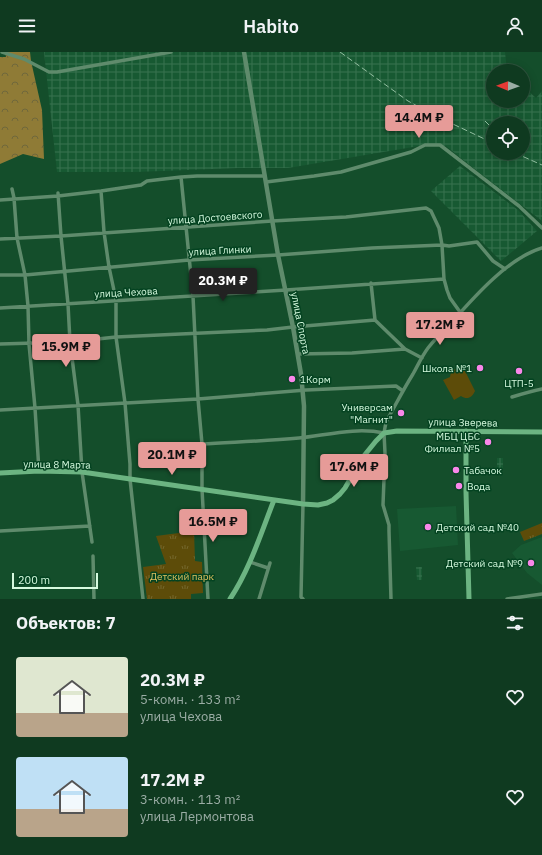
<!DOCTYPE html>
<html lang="ru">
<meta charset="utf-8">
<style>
body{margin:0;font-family:"IBM Plex Sans",sans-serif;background:#1d452d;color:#f1f3f6;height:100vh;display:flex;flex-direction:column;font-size:15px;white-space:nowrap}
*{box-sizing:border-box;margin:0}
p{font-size:13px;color:#9bada5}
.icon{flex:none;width:22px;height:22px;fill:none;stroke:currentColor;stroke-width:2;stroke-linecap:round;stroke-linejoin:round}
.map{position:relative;height:547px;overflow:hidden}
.panel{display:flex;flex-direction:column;background:#0f3a20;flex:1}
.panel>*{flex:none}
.needle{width:26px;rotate:271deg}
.controls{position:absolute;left:486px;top:12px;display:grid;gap:8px}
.controls a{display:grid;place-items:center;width:44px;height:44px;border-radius:50%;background:#0f3a20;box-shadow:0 2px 10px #0003,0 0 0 1px #2f543e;font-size:20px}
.scale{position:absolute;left:12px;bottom:10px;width:86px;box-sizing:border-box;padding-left:4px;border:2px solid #d6fadf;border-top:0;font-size:11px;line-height:14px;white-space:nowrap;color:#d6fadf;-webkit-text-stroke:3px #044321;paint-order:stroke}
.price{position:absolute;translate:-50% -34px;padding:0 9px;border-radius:4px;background:#e69b98;color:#111;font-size:13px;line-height:26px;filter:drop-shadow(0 1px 2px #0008)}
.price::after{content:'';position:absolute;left:50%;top:24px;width:12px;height:9px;margin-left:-6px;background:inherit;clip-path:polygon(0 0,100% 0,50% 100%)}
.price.current{background:#222;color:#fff}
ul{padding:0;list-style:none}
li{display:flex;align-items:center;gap:12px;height:100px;padding:0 16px}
li span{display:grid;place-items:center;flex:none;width:112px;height:80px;border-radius:4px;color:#555}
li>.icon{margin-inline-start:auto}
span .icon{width:48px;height:48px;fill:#fffc;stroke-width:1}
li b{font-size:17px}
h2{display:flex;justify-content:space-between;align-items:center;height:48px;padding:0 16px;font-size:17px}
header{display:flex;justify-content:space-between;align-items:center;height:52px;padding:0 16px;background:#0f3a20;font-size:18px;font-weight:600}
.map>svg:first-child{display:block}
</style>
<header><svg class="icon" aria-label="menu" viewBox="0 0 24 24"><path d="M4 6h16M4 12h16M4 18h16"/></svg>Habito<svg class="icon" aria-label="person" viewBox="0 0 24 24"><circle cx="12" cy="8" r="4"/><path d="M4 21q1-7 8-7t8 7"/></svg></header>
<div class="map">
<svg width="542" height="547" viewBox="0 0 542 547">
<defs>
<pattern id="industrial-grid" width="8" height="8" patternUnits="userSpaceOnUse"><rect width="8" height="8" fill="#175932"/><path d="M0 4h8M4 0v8" fill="none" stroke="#38724f"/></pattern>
<pattern id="grass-tufts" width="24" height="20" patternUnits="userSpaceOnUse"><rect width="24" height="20" fill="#5d4c09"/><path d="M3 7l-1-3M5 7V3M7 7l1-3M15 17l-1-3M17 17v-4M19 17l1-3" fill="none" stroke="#74672c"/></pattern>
<pattern id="forest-crowns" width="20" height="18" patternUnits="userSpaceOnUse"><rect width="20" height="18" fill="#8f7b36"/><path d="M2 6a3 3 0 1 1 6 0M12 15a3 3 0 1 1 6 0" fill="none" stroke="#6f683b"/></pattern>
</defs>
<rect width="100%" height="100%" fill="#144e2b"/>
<path fill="#175932" d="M456,454L458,493L400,499L397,457Z
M542,485V533L527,521L512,501L521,493Z"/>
<path fill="url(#industrial-grid)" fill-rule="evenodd" d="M44,0H505L507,19H493V49H523V34L536,46L542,39V169L467,111L446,94L425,93L288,116H238L136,120H57ZM493,71H523V101H493Z
M460,114L518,158L537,179L501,209L431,139Z
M497,406H503V417H497Z
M416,515H422V528H417Z"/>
<path fill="url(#grass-tufts)" d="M542,471V482L524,489L520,480Z
M194,479L195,509L202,510L203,541L191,542V547H147L143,515L166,512L156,484Z"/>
<path fill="url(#forest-crowns)" d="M5,0H30L31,9L42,58L44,107L23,102L0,112V5H6Z"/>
<path fill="#5d4c09" d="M457,316H460L464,317L475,339C472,346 467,348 461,344L454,348L443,328L450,325L451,320Z
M160,517L161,527L152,528L150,518Z"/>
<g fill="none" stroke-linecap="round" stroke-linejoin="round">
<path stroke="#5f8b6c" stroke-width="3.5" d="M2,0L24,7L49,20H57L171,0
M181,125L193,244L198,347L202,392V437L208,547
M266,130L314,124L341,120L411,100L425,93H440L519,154L542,176
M12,137L14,146L17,186L25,223L28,254L29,292L35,356L39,419
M101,139L104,180L109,215L116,248V285L125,351L130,412V427L143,547
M58,141L61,184L68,252L70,290L78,353L82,420L92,490
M0,148L58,144L101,139L141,133L147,129L181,125L197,124H265
M0,187L61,184L272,169L346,165L426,156L431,159L439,176L442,193L444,227L447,238L450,246L460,260
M0,223H25L189,208L278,203L372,196L442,193L449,194L477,190L493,209L505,217
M371,231L375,268
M0,256L286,238L444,227
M0,292L70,290L116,285L267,278L293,275L375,268L405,297
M298,302L352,301L405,297L422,306
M512,345C522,342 532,339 542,337
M0,358L198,347L306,338L396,334L403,339
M202,392C234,390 267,389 299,386C327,383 356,375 384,381
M303,452L301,545L303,547
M0,479L90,474
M93,504L94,547
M250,510L268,516
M259,547L270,511
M391,547L389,479V473L383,453L385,401L384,381L386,370C395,354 403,338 413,322C418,313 422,304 428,296C435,287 443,279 451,271C474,245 508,206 542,196
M507,547L542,542"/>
<path stroke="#5f8b6c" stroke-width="4.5" d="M244,0L278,203L293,275L301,322L304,354L303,452"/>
<path stroke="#6cb482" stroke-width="5" d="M466,379V440L469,547
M0,421L39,419L82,420L303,452L318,453L327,451L333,448L340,442L345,436L363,405L376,389L384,381L397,379L542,380
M230,547C250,517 261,481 274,448"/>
<path stroke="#93bfa1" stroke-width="1" stroke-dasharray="6 3" stroke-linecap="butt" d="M340,0L408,49L438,65L493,91
M485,69L493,77
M515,101L542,113"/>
</g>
<g fill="#f987e9" stroke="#044321" stroke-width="1.5">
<circle cx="480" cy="316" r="4"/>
<circle cx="519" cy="319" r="4"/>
<circle cx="292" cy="327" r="4"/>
<circle cx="401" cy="361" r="4"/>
<circle cx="488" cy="390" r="4"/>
<circle cx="456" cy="418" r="4"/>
<circle cx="459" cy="434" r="4"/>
<circle cx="428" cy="475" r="4"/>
<circle cx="531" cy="511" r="4"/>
</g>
<g text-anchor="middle" stroke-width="3" stroke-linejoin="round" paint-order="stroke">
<g font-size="10" fill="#d6fadf" stroke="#044321">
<text transform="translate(215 165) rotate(-4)" y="4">улица Достоевского</text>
<text transform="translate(220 198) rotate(-3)" y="4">улица Глинки</text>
<text transform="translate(126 240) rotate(-3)" y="4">улица Чехова</text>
<text transform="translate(301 271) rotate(79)" y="4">улица Спорта</text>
<text transform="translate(463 370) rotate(1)" y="4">улица Зверева</text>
<text transform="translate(57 412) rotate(1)" y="4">улица 8 Марта</text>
</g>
<g font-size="10" fill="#d6fadf" stroke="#044321" text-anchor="end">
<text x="472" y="320">Школа №1</text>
<text x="300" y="331" text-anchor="start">1Корм</text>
<text x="519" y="335" text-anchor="middle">ЦТП-5</text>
<text x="393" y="359">Универсам<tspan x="393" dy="12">"Магнит"</tspan></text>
<text x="480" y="388">МБЦ ЦБС<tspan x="480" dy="12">Филиал №5</tspan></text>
<text x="464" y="422" text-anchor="start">Табачок</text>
<text x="467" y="438" text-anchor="start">Вода</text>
<text x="436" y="479" text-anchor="start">Детский сад №40</text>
<text x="523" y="515">Детский сад №9</text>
</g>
<g font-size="10" fill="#dfc160" stroke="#044321">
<text x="182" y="528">Детский парк</text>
</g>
</g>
</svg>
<div class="controls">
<a><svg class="needle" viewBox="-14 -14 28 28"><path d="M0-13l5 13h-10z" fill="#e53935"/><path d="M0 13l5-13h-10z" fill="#9bada5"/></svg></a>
<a><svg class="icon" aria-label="locate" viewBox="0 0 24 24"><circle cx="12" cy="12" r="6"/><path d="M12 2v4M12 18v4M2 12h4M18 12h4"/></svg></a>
</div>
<div class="scale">200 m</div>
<b class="price" style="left:419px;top:87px">14.4M ₽</b>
<b class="price current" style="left:223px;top:250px">20.3M ₽</b>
<b class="price" style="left:440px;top:294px">17.2M ₽</b>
<b class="price" style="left:66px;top:316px">15.9M ₽</b>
<b class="price" style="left:172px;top:424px">20.1M ₽</b>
<b class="price" style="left:354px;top:436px">17.6M ₽</b>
<b class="price" style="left:213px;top:491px">16.5M ₽</b>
</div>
<section class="panel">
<h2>Объектов: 7<svg class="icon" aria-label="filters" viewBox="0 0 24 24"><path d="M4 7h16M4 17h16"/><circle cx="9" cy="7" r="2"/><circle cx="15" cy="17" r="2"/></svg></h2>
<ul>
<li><span style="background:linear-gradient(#dfe7d0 70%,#b9a48a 0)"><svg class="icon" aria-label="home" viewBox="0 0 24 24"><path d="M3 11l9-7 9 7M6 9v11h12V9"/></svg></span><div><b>20.3M ₽</b><p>5-комн. · 133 m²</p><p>улица Чехова</p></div><svg class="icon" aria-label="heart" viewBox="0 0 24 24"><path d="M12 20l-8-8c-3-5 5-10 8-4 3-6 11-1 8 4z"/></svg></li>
<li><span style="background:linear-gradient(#bfe0f5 65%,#b9a48a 0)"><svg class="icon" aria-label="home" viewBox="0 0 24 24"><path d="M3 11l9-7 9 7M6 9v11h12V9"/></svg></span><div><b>17.2M ₽</b><p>3-комн. · 113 m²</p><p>улица Лермонтова</p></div><svg class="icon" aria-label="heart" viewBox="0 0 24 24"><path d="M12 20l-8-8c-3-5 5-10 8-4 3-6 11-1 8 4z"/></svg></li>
</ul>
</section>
